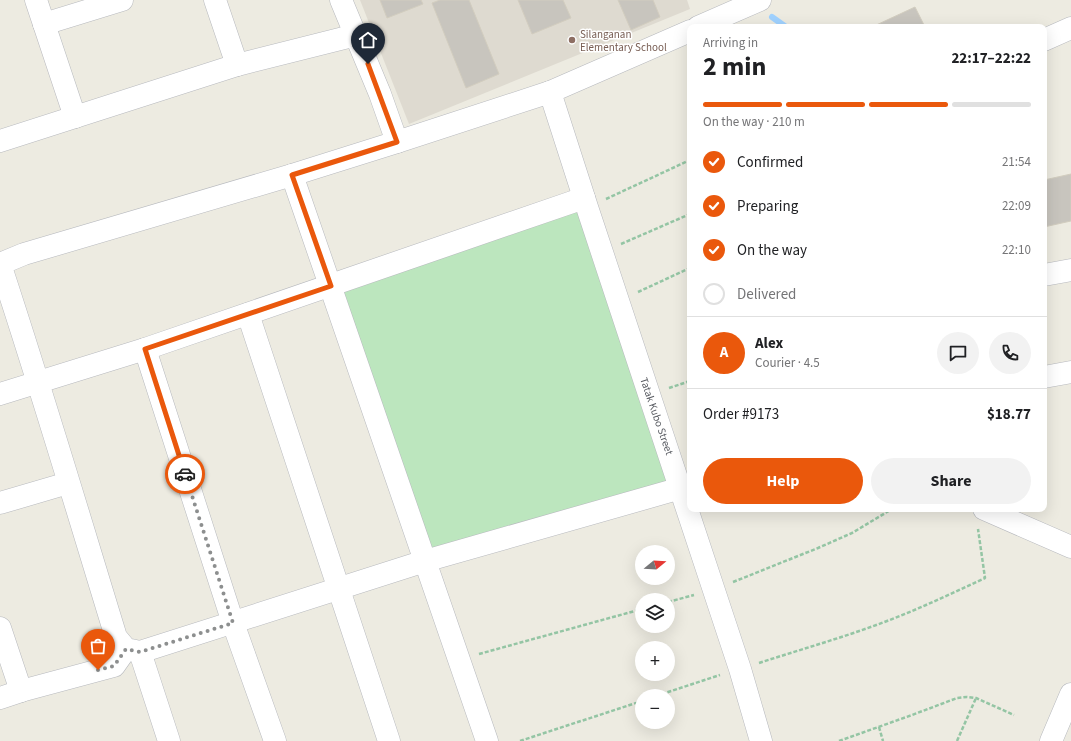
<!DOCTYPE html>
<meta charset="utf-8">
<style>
:root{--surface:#fff;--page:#f2f2f2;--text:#202124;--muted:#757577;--line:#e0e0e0;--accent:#ea580c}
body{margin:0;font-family:"Source Sans 3",sans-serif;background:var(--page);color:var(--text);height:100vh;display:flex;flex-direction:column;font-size:15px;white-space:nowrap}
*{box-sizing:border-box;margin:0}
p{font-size:13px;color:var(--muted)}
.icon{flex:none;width:22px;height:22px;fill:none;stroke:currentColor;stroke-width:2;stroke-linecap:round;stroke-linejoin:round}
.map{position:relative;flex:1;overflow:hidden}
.details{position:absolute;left:687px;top:24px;width:360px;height:488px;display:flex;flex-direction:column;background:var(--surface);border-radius:8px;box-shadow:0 4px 16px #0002}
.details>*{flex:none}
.needle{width:26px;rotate:72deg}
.buttons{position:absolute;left:635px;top:545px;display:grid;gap:8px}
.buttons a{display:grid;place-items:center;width:40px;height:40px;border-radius:50%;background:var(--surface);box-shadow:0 4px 16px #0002;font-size:20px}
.pin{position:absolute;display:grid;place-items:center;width:34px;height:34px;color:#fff;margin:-41px -17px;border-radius:50% 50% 50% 0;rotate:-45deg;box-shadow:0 0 4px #0007}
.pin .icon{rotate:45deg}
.courier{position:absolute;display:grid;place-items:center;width:40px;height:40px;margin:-20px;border:3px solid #ea580c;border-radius:50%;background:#fff;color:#222;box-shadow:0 1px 5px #0007}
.head em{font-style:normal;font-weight:700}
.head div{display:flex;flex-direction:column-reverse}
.head{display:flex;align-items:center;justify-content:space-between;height:68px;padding:0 16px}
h1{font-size:26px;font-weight:700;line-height:30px}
.bar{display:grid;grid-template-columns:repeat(4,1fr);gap:6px 4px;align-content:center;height:48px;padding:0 16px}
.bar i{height:5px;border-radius:3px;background:var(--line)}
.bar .current{background:var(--accent)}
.bar p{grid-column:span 4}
.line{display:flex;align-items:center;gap:10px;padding:0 16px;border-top:1px solid var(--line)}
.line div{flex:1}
.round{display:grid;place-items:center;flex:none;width:42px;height:42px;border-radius:21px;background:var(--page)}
ol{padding:0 16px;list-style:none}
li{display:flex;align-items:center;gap:12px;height:44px}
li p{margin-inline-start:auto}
li .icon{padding:4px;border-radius:50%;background:var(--accent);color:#fff;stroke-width:4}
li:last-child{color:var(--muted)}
li i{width:22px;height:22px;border:2px solid var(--line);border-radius:50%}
.cta{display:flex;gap:8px;margin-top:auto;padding:8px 16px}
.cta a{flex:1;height:46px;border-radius:24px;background:var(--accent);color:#fff;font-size:16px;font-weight:700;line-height:46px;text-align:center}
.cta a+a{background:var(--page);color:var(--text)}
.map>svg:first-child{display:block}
.education{fill:#dedad0}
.green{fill:#bce6be}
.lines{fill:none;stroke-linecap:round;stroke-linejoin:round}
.stream{stroke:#a0d2ff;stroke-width:6}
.building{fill:#c8c5be;stroke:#d2cdbf}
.minor-casing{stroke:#b7b9be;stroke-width:23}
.path{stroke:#94c5a4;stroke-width:2.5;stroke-dasharray:4 2;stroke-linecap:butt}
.minor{stroke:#fff;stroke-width:22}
.done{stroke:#8d8f8f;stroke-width:4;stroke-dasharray:0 7.2}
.route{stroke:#ea580c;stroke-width:5}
.education-dot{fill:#8d6e63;stroke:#fff;stroke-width:1.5}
.labels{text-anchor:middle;stroke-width:3;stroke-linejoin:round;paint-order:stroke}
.education-label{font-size:11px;fill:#785e54;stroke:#fff;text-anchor:start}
.street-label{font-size:11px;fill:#5a5d63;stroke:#fff}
</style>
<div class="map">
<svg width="1071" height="741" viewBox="0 0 1071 741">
<rect width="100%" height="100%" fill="#edebe1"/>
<path class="education" d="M360,0H687L690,9L409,124Z"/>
<path class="green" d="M577,211L668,486L427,554L340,292Z"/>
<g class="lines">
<path class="stream" d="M772,17L786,27"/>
</g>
<g class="building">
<path d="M380,0H421L423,4L387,18Z"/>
<path d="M440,0H469L499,74L466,88L432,3Z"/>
<path d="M518,0H563L571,18L532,34Z"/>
<path d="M618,0H653L660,17L631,30Z"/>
<path d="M915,7L925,27H872Z"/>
<path d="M1071,174V221L1044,227V180Z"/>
</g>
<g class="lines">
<defs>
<g id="minor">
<path d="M36,0L75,117"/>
<path d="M215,0L237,65"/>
<path d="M341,0L380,94L397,142"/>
<path d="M44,24L122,0"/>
<path d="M698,27L760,0"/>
<path d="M1044,40L1071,28"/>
<path d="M550,92L587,207L740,669L761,741"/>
<path d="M0,141L237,65L356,35"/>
<path d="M292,175L487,741"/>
<path d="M0,264C41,388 78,513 116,637L126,649L140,652L425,561L681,488"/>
<path d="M0,264L24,254L292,175L397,142L550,92L690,31"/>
<path d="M1044,275L1071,270"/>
<path d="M248,314L389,741"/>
<path d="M145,349L233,623L275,741"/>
<path d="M1044,377L1071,372"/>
<path d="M0,394L145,349L584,198"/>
<path d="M0,503L68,483"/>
<path d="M984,509L1071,547"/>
<path d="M0,628L21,691"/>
<path d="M140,652L169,741"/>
<path d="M0,698L21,691L114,666L126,649"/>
<path d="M1051,741L1071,694"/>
</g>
</defs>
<use href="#minor" class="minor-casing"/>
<g class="path">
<path d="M606,199L690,160"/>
<path d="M621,244L690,214"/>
<path d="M638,292L690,268"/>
<path d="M669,388L690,381"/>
<path d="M733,582L818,548L852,533L892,509"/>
<path d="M668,602L694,595"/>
<path d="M479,654L642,609"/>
<path d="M759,663C802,649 845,637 887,621C921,608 953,593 985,578L978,529"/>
<path d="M656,696L720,675"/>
<path d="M879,727L883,741"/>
<path d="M520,741L642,701"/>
<path d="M839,741L912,715L957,698L967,697L976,698L1014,715"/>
<path d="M957,741L976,698"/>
</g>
<use href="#minor" class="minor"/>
</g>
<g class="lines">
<path class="done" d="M98,670L114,666L126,649L140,652L233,623L185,474"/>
<path class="route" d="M185,474L145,349L331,286L292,175L397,142L368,64"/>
</g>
<circle class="education-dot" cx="572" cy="40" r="4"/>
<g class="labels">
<g class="education-label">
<text x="580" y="38">Silanganan<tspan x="580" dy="13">Elementary School</tspan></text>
</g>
<g class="street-label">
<text transform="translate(657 416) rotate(71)" y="4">Tatak Kubo Street</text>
</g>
</g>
</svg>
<div class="buttons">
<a><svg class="needle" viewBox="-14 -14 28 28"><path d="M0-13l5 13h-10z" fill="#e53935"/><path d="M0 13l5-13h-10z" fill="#757577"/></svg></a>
<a><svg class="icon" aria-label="layers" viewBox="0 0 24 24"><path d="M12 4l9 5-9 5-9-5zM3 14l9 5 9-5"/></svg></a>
<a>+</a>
<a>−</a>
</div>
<div class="pin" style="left:98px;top:670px;background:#ea580c"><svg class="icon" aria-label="bag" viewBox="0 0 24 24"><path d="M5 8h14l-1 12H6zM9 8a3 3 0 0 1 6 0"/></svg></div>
<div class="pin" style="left:368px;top:64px;background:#1f2937"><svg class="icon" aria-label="home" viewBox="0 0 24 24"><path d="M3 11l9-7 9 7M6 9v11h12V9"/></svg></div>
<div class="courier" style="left:185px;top:474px"><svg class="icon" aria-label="car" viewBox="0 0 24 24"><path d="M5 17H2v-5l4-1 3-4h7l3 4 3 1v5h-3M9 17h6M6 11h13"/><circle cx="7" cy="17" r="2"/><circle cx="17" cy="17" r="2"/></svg></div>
<section class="details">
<div class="head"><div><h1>2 min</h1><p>Arriving in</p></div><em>22:17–22:22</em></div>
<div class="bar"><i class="current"></i><i class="current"></i><i class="current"></i><i></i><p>On the way · 210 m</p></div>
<ol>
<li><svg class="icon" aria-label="check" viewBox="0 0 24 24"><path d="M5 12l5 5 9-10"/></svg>Confirmed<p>21:54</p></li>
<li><svg class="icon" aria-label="check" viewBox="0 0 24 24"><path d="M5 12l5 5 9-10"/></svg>Preparing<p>22:09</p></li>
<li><svg class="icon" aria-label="check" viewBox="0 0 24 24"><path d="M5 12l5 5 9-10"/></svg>On the way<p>22:10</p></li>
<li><i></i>Delivered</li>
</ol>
<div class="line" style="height:72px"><b class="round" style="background:var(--accent);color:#fff">A</b><div><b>Alex</b><p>Courier · 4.5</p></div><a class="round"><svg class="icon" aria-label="chat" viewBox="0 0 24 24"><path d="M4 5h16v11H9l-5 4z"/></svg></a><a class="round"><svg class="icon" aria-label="phone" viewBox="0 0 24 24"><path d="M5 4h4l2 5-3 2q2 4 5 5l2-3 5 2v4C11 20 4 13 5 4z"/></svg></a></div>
<div class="line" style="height:52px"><div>Order #9173</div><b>$18.77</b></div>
<div class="cta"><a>Help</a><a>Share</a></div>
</section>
</div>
